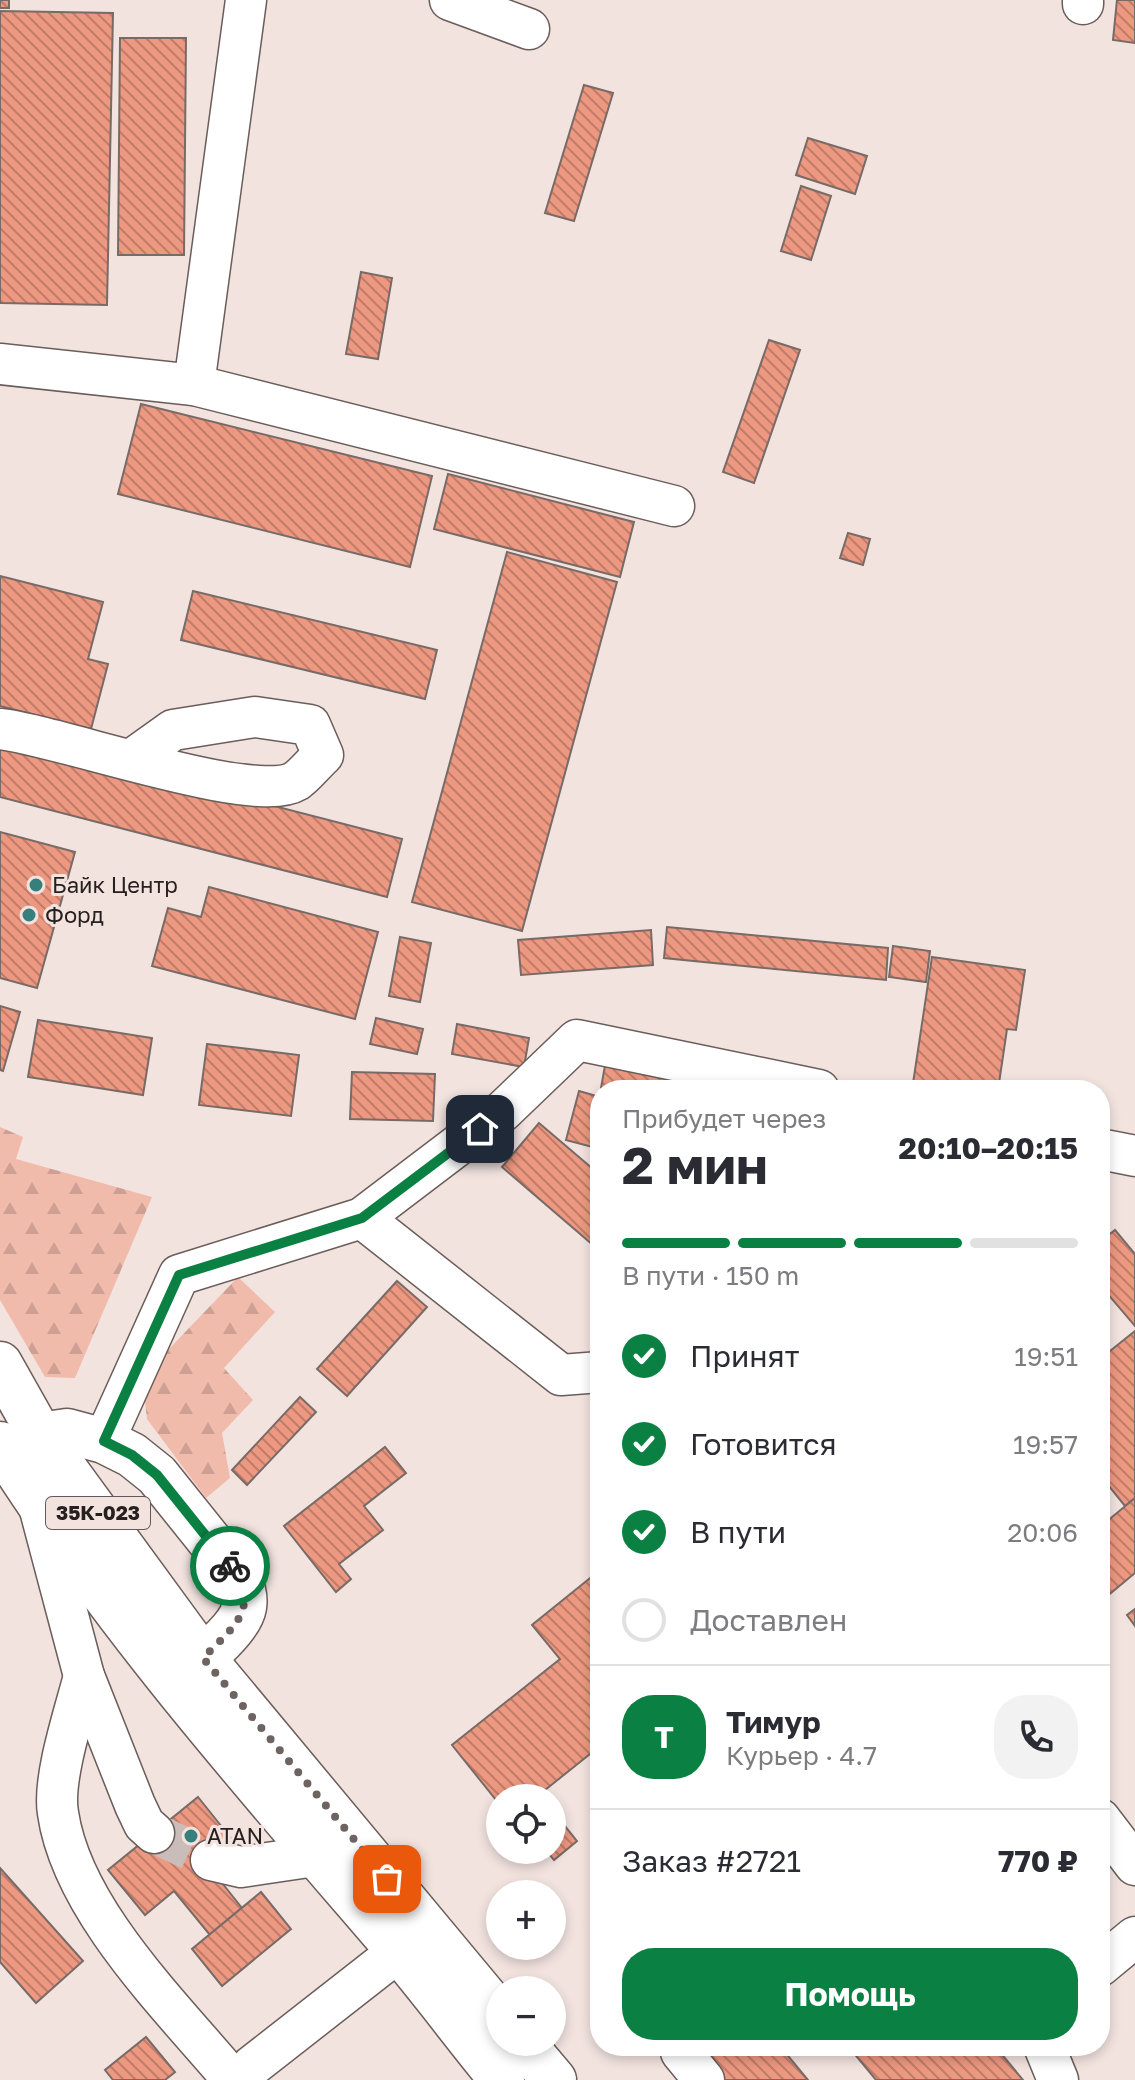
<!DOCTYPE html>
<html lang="ru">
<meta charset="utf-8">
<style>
:root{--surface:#fff;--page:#f2f2f3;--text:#2b2b33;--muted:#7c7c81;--line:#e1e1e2;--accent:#0b8043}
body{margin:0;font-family:"Golos Text",sans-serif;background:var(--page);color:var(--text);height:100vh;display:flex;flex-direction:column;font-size:30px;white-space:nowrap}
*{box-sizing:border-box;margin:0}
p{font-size:26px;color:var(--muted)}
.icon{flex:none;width:44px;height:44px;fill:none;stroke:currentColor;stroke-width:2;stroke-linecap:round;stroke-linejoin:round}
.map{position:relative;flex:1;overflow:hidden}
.side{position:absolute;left:590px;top:1080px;width:520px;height:976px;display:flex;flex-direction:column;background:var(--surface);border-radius:32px;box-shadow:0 4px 12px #0003}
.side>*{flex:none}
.controls{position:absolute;left:486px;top:1784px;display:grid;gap:16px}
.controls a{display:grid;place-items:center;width:80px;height:80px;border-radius:50%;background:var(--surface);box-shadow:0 4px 12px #0003;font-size:40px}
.pin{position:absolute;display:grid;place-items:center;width:68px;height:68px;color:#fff;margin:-34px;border-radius:16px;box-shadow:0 4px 12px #0006}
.courier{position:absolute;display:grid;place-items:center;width:80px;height:80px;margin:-40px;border:6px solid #0b8043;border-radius:50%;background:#fff;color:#222;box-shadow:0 2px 10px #0007}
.summary em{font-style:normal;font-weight:700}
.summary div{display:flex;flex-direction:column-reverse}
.summary{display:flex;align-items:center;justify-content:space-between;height:136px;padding:0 32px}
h1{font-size:52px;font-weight:700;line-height:60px}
.bar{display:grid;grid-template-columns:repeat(4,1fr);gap:12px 8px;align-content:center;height:96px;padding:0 32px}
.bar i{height:10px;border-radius:6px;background:var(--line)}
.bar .active{background:var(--accent)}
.bar p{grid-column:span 4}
.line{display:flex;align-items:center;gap:20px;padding:0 32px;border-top:2px solid var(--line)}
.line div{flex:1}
.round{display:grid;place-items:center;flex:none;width:84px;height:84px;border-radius:32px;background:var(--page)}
ol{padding:0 32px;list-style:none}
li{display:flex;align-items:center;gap:24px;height:88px}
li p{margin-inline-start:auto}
li .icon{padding:8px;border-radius:50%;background:var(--accent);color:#fff;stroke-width:4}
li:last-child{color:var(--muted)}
li i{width:44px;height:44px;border:4px solid var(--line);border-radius:50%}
.action{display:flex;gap:16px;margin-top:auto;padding:16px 32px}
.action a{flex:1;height:92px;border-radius:32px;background:var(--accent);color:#fff;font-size:32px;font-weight:700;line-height:92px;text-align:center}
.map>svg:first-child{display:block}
.forest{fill:url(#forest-firs)}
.building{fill:url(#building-back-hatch);stroke:#786b67;stroke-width:2}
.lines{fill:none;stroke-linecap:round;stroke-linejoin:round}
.minor-tunnel{stroke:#c9bcb9;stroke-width:40;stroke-dasharray:40 20;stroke-linecap:butt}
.minor-casing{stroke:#6a5d5a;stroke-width:43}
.major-casing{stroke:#6a5d5a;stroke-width:47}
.minor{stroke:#fff;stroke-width:40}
.major{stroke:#fff;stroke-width:44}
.done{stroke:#6d6462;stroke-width:8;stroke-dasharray:0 14.4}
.route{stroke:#0b8043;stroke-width:10}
.poi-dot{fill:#377f7c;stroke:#f2e3df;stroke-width:3}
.labels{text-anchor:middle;stroke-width:6;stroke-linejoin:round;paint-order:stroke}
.shield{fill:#f2e3df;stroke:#635a59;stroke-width:2}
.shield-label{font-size:20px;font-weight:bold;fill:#26201f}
.poi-label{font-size:22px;fill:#26201f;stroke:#f2e3df;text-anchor:start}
</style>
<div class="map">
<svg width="1135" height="2080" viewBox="0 0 1135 2080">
<defs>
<pattern id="forest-firs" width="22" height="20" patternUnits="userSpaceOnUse" patternTransform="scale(2)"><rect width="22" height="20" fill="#f1bbac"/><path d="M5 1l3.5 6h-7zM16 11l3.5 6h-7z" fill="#cea094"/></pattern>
<pattern id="building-back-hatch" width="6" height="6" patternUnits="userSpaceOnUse" patternTransform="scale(2)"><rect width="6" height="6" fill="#ed9881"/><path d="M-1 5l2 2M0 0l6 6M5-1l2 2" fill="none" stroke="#c07c69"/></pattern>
</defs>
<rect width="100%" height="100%" fill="#f2e3df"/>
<g class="forest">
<path d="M0,1127L23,1137L16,1159L152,1197L75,1378L45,1377L0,1300Z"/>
<path d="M238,1277L275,1312L224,1368L253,1400L222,1433L230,1478L206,1498L147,1419L142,1377Z"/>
</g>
<g class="building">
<rect x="0" y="0" width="9" height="8"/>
<path d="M1117,0H1135V43L1113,40Z"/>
<path d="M0,11L113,13L107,305L0,303Z"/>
<path d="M120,38H186L184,255H118Z"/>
<path d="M584,85L613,93L574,221L545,213Z"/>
<path d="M808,138L867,156L855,194L796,175Z"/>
<path d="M801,186L831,196L811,260L781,251Z"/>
<path d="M361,272L392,278L378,359L346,354Z"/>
<path d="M769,340L800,350L754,483L723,472Z"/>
<path d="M141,404L432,476L410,567L118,494Z"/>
<path d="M448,474L634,522L620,577L434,529Z"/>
<path d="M848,533L870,539L863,565L840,558Z"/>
<path d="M507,552L617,582L522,931L412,902Z"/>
<path d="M0,576L103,602L88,659L108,664L91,729L0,706Z"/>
<path d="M193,591L437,650L425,699L181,640Z"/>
<path d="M0,735L402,839L387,897L0,797Z"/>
<path d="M0,832L75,852L37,988L0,978Z"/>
<path d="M209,887L378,932L355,1019L152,966L168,908L201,917Z"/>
<path d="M667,927L888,948L886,980L664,958Z"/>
<path d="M651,930L653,965L521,975L518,940Z"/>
<path d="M400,937L431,943L420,1002L389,996Z"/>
<path d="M893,946L930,951L926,982L889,977Z"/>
<path d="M932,957L1025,970L1016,1030L1007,1029L998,1090H912Z"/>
<path d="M0,1006L20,1012L3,1071L0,1070Z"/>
<path d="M376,1018L423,1029L417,1054L370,1044Z"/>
<path d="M38,1020L152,1038L143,1095L28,1077Z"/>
<path d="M457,1024L529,1038L524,1067L452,1054Z"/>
<path d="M207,1044L299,1055L291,1116L199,1105Z"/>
<path d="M606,1060L757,1090H613L601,1088Z"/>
<path d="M352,1072L435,1074L433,1121L350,1119Z"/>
<path d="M579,1091L600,1097V1149L566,1140Z"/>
<path d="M539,1123L600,1175V1251L502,1167Z"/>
<path d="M1115,1230L1135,1254V1326L1100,1285V1242Z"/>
<path d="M397,1281L427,1307L347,1396L317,1369Z"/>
<path d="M1135,1331V1498L1125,1506L1100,1475V1359Z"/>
<path d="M300,1397L316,1412L247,1485L232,1470Z"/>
<path d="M385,1447L406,1473L364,1506L383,1530L339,1564L351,1579L336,1592L284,1526Z"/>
<path d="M1135,1498V1573L1100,1602V1527Z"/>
<path d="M600,1570V1746L535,1798H500V1805L452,1745L560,1659L532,1625Z"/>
<path d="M1135,1609V1626L1127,1615Z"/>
<path d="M198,1797L234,1842L207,1864L242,1908L210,1935L174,1891L145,1915L108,1870Z"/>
<path d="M552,1810L577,1841L554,1860L546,1850H552Z"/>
<path d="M0,1868L83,1961L36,2003L0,1962Z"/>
<path d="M261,1892L291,1929L222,1986L192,1949Z"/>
<path d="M146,2037L175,2072L165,2080H113L105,2070Z"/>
<path d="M716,2046H780L808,2080H722L703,2057Z"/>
<path d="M848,2046H995L1023,2080H876Z"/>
</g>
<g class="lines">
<path class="minor-tunnel" d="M154,1833L211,1860"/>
<defs>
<g id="minor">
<path d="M450,0L529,29"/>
<path d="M1083,4V0"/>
<path d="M0,364L194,385L674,506"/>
<path d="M194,385L246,0"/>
<path d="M0,729C57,735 255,806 296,781C305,775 314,763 323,755L310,725L255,717L173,730L131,760"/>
<path d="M1100,1149L1135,1156"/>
<path d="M362,1218L561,1375L600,1372"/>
<path d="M104,1441L179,1275L362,1218L503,1111L577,1040L819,1090"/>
<path d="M40,1510L84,1676L135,1805L144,1824L154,1833"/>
<path d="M84,1676C75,1711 52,1779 58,1813C72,1910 171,2006 233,2080"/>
<path d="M1100,1819L1135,1865"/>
<path d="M211,1860L241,1867L315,1856"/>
<path d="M1100,1966L1135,1937"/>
<path d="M1044,2046L1058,2080"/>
<path d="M681,2052L704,2080"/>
<path d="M239,2080L252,2066L399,1951"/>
</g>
<g id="major">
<path d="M0,1364L40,1435L203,1658L500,2015"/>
<path d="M40,1435L67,1431L104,1441L132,1455L157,1475L238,1576C242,1586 246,1596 244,1607C240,1630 199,1661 181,1676"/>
<path d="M0,1444C114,1625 257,1786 396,1948C433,1991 466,2037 502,2080"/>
<path d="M522,2042L554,2080"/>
</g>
</defs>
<use href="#minor" class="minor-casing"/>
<use href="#major" class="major-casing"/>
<use href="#minor" class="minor"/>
<use href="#major" class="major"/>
</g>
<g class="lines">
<path class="done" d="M230,1566C263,1608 232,1628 203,1658L387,1879"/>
<path class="route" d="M230,1566L157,1475L132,1455L104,1441L179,1275L362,1218L480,1129"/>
</g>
<g class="poi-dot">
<circle cx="36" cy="885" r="8"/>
<circle cx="29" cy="915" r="8"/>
<circle cx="191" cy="1836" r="8"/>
</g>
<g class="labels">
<rect class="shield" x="46" y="1497" width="104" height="32" rx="6"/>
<g class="shield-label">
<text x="98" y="1520">35К-023</text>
</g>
<g class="poi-label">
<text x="52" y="893">Байк Центр</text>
<text x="45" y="923">Форд</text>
<text x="207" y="1844">ATAN</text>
</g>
</g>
</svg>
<div class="controls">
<a><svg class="icon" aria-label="locate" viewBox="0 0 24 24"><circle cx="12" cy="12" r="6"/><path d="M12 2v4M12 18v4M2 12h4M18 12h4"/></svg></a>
<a>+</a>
<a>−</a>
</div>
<div class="pin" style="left:387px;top:1879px;background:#ea580c"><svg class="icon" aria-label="bag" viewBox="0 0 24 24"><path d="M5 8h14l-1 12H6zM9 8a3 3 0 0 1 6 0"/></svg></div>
<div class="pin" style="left:480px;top:1129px;background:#1f2937"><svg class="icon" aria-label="home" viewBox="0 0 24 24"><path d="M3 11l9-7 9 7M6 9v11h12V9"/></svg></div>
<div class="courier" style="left:230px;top:1566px"><svg class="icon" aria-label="bike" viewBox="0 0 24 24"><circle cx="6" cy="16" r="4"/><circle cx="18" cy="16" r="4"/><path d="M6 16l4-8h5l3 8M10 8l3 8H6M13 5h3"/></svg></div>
<section class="side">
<div class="summary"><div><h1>2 мин</h1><p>Прибудет через</p></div><em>20:10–20:15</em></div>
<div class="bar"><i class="active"></i><i class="active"></i><i class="active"></i><i></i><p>В пути · 150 m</p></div>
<ol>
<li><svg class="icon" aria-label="check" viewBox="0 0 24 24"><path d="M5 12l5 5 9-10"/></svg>Принят<p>19:51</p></li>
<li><svg class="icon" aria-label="check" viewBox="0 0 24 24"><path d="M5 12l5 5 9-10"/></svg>Готовится<p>19:57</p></li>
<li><svg class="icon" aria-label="check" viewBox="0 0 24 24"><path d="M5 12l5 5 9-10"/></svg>В пути<p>20:06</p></li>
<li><i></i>Доставлен</li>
</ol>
<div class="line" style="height:144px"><b class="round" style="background:var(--accent);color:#fff">Т</b><div><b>Тимур</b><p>Курьер · 4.7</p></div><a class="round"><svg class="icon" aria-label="phone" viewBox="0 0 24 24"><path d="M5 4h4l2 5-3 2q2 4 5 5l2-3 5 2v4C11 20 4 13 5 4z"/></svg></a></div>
<div class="line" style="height:104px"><div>Заказ #2721</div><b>770 ₽</b></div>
<div class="action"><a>Помощь</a></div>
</section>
</div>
